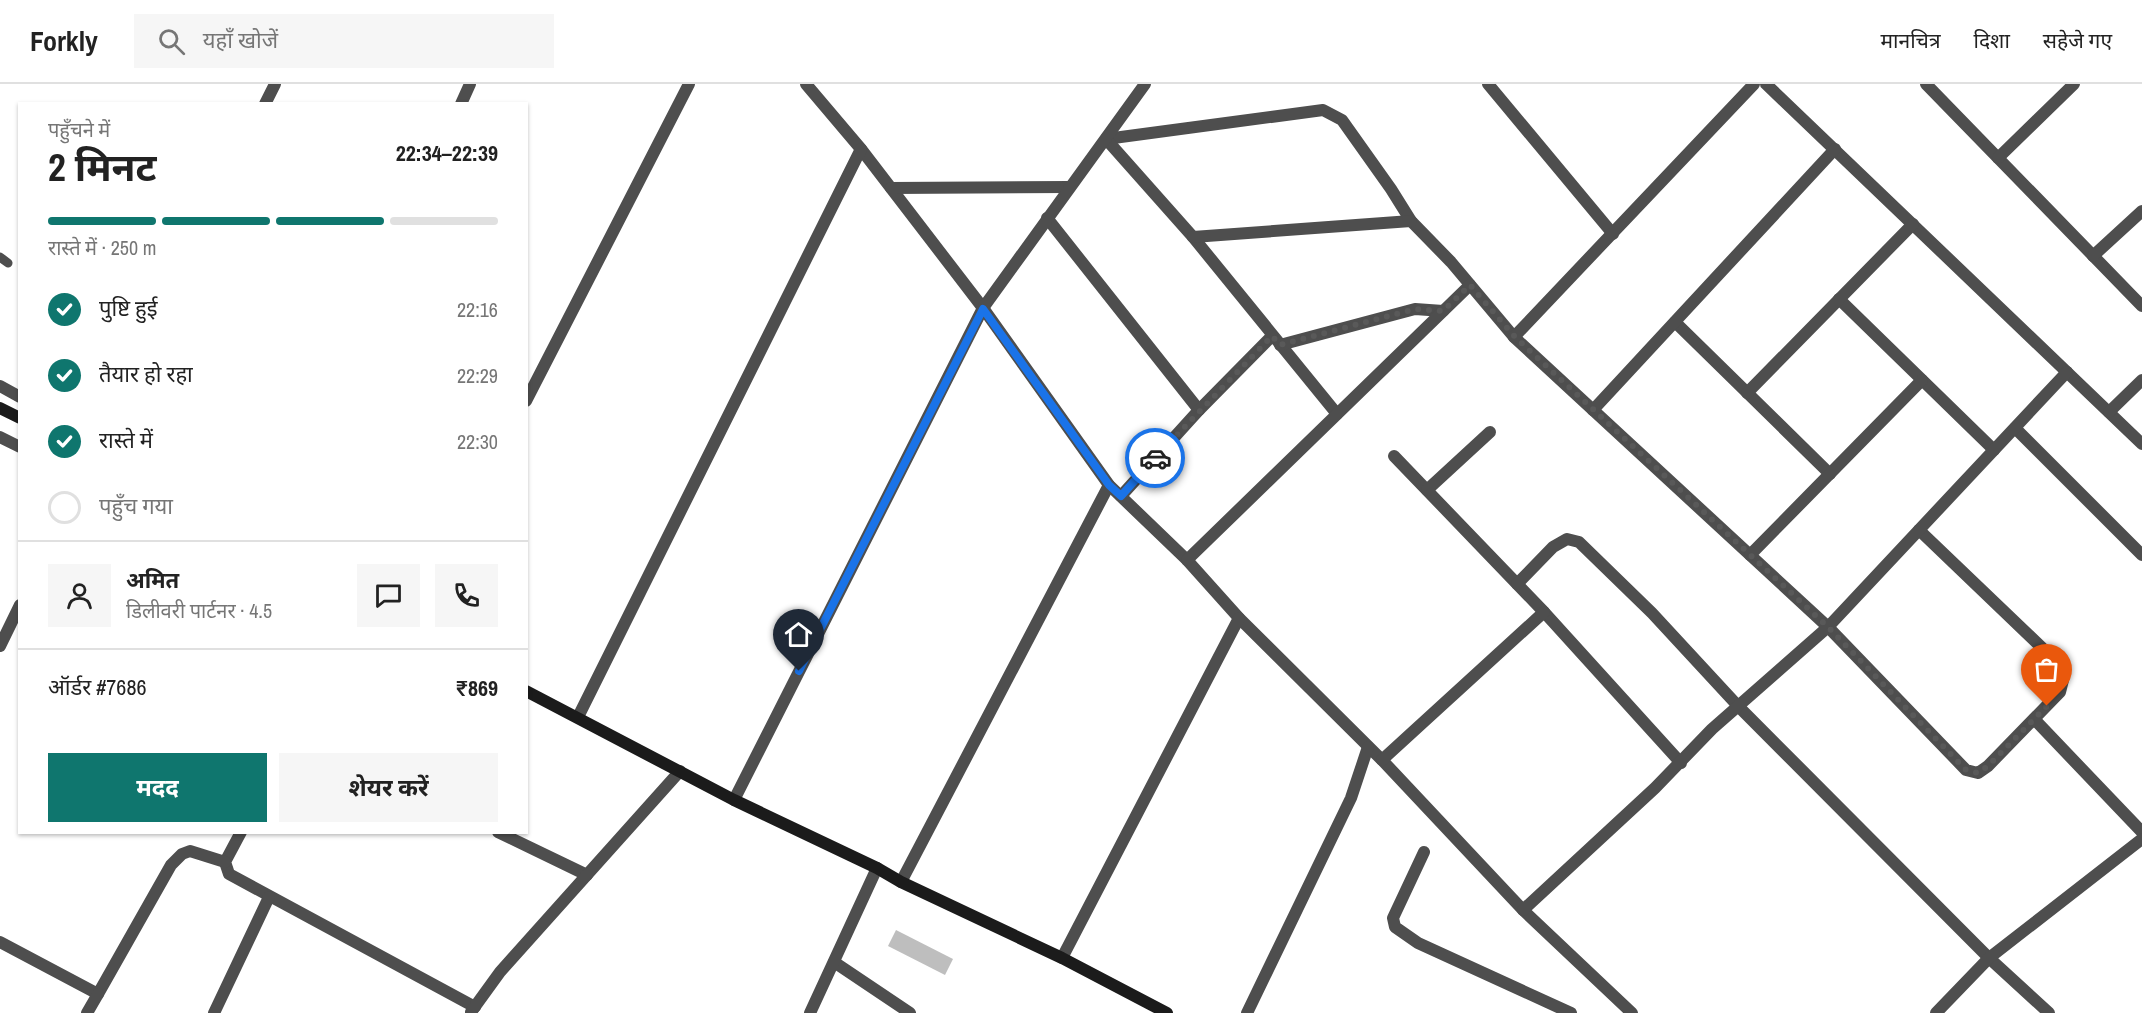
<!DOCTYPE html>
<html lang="hi">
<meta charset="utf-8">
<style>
:root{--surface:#fff;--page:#f6f6f6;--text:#222;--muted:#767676;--line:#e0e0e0;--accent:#0f766e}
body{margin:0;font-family:"Archivo Narrow","Noto Sans Devanagari",sans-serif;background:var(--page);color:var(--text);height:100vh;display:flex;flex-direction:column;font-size:22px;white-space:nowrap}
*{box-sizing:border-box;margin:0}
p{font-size:20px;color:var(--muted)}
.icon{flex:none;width:33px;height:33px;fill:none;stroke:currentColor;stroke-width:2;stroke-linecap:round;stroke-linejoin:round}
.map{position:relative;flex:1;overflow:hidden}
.sheet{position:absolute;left:18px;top:18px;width:510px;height:732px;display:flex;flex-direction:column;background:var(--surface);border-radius:0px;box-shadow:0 2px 4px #0004}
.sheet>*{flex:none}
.pin{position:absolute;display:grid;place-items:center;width:51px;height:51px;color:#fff;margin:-62px -26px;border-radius:50% 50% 50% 0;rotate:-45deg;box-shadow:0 0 6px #0007}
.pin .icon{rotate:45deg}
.courier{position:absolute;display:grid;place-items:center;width:60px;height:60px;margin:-30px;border:4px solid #1a73e8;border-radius:50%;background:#fff;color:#222;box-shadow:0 2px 8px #0007}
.summary em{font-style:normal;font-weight:700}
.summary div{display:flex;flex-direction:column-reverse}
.summary{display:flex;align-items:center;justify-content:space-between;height:102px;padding:0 30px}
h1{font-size:39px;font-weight:700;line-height:45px}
.bar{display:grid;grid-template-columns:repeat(4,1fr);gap:9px 6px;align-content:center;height:72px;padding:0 30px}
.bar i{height:8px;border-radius:4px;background:var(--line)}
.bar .selected{background:var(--accent)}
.bar p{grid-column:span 4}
.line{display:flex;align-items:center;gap:15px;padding:0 30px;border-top:2px solid var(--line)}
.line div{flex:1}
.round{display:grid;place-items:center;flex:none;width:63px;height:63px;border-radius:0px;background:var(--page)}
ol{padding:0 30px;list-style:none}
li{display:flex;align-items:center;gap:18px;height:66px}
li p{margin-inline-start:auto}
li .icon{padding:6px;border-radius:50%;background:var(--accent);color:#fff;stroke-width:4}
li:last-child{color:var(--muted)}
li i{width:33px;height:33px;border:3px solid var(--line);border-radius:50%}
.cta{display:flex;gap:12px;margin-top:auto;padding:12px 30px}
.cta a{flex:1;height:69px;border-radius:0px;background:var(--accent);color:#fff;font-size:24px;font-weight:700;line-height:69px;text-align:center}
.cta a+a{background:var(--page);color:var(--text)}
header{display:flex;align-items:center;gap:36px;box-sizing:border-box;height:84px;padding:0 30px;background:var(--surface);border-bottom:2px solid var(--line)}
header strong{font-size:28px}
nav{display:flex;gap:33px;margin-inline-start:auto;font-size:21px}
.search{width:420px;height:54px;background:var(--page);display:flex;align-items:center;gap:15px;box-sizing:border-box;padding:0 21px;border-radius:0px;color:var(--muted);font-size:22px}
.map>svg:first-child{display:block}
.building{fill:#bebebe}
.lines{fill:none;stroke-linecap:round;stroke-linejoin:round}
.lane{stroke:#4e4e4e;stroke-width:9}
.street{stroke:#4e4e4e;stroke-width:12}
.secondary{stroke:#1b1b1b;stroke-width:12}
.done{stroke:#595959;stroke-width:6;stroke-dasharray:0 10.8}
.route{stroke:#1a73e8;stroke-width:8}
</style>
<header>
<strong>Forkly</strong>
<div class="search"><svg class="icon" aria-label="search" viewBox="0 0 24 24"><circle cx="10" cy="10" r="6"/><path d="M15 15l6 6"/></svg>यहाँ खोजें</div>
<nav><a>मानचित्र</a><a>दिशा</a><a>सहेजे गए</a></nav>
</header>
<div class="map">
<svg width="2142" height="929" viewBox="0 0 2142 929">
<rect width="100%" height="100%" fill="#fff"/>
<path class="building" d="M896,846L953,875L945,891L888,862Z"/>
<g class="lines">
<path class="lane" d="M0,173L8,179"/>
<g class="street">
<path d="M806,0L861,65L983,224L1109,401L1187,476L1239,534L1382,676L1523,826L1632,929"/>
<path d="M1488,0L1613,150"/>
<path d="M1766,0L2142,360"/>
<path d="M1926,0L2142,222"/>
<path d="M265,20L275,0"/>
<path d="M461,20L470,0"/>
<path d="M1106,55L1323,26L1342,36L1391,105L1411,137L1451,178L1514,253L1828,543L1966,686L1978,689L1988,682L2060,608L2064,592L2059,580L1919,446"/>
<path d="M1106,55L1193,153L1337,330"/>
<path d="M1998,74L2074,0"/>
<path d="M891,104L1069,103"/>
<path d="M1047,134L1199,326"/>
<path d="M1193,153L1411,137"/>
<path d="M2093,172L2142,127"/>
<path d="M1839,215L1994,366"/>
<path d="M1675,238L1830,390"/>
<path d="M1514,253L1754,0"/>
<path d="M1280,261L1415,225L1443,227"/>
<path d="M0,302L20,313"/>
<path d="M1747,309L1913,140"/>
<path d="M526,317L689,0"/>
<path d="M1593,326L1835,65"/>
<path d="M2109,328L2142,296"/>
<path d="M2015,344L2142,471"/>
<path d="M0,353L20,363"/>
<path d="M1394,372L1544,528L1681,679"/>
<path d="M1427,406L1490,348"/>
<path d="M1121,412L1199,326L1272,252"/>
<path d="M1750,471L1922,296"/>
<path d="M1187,476L1470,201"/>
<path d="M1517,500L1553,463L1567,455L1579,458L1652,529L1738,622L1989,874L2049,929"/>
<path d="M0,562L20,521"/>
<path d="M578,633L861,65"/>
<path d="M2034,635L2142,748"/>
<path d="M1382,676L1544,528"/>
<path d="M734,716L983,224L1145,0"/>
<path d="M241,748L225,778L229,790L475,923"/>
<path d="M498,748L587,791"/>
<path d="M1424,768L1393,834L1395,843L1418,859L1571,929"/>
<path d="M901,798L1109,401"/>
<path d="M1523,826L1655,704L1712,645L1828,543L2067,288"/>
<path d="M0,858L98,910L171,781L182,770L190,767L225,778"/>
<path d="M1062,874L1239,534"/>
<path d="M834,878L910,929"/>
<path d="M471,928L500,888L680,687"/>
<path d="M87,929L98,910"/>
<path d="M214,929L269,813"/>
<path d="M810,929L877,784"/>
<path d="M1247,929L1351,714L1368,663"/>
<path d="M1936,929L1989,874L2142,755"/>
</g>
<g class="secondary">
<path d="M0,324L20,334"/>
<path d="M526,607L734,716L877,784L901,798L1062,874L1167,929"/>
</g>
</g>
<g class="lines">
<path class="done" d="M1155,374L1272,252L1280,261L1415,225L1443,227L1470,201L1515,253L1828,543L1966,686L1978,689L1988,682L2047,622"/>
<path class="route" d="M799,587L983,225L1109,401L1121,412L1155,374"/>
</g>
</svg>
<div class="pin" style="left:2047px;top:622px;background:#ea580c"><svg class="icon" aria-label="bag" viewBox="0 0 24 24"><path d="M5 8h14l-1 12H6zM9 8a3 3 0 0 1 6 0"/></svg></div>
<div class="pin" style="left:799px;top:587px;background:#1f2937"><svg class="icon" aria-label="home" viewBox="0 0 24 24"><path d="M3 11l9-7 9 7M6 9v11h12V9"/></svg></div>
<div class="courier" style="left:1155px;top:374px"><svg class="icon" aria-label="car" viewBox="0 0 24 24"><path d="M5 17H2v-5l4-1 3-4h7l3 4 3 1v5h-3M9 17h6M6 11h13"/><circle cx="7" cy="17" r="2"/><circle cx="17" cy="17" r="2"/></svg></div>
<section class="sheet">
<div class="summary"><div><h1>2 मिनट</h1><p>पहुँचने में</p></div><em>22:34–22:39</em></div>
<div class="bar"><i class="selected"></i><i class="selected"></i><i class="selected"></i><i></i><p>रास्ते में · 250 m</p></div>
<ol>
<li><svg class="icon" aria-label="check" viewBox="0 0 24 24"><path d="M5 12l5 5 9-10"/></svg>पुष्टि हुई<p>22:16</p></li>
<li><svg class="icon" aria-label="check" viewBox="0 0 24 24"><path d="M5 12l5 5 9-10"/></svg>तैयार हो रहा<p>22:29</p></li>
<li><svg class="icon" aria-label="check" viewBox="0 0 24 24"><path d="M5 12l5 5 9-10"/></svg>रास्ते में<p>22:30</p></li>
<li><i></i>पहुँच गया</li>
</ol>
<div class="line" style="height:108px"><a class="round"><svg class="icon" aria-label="person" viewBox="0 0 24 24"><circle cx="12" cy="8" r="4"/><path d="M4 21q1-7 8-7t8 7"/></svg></a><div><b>अमित</b><p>डिलीवरी पार्टनर · 4.5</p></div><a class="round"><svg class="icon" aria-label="chat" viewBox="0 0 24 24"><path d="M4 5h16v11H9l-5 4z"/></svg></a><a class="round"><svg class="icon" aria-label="phone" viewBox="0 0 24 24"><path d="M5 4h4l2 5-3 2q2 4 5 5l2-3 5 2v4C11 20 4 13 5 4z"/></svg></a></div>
<div class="line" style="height:78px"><div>ऑर्डर #7686</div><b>₹869</b></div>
<div class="cta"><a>मदद</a><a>शेयर करें</a></div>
</section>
</div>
